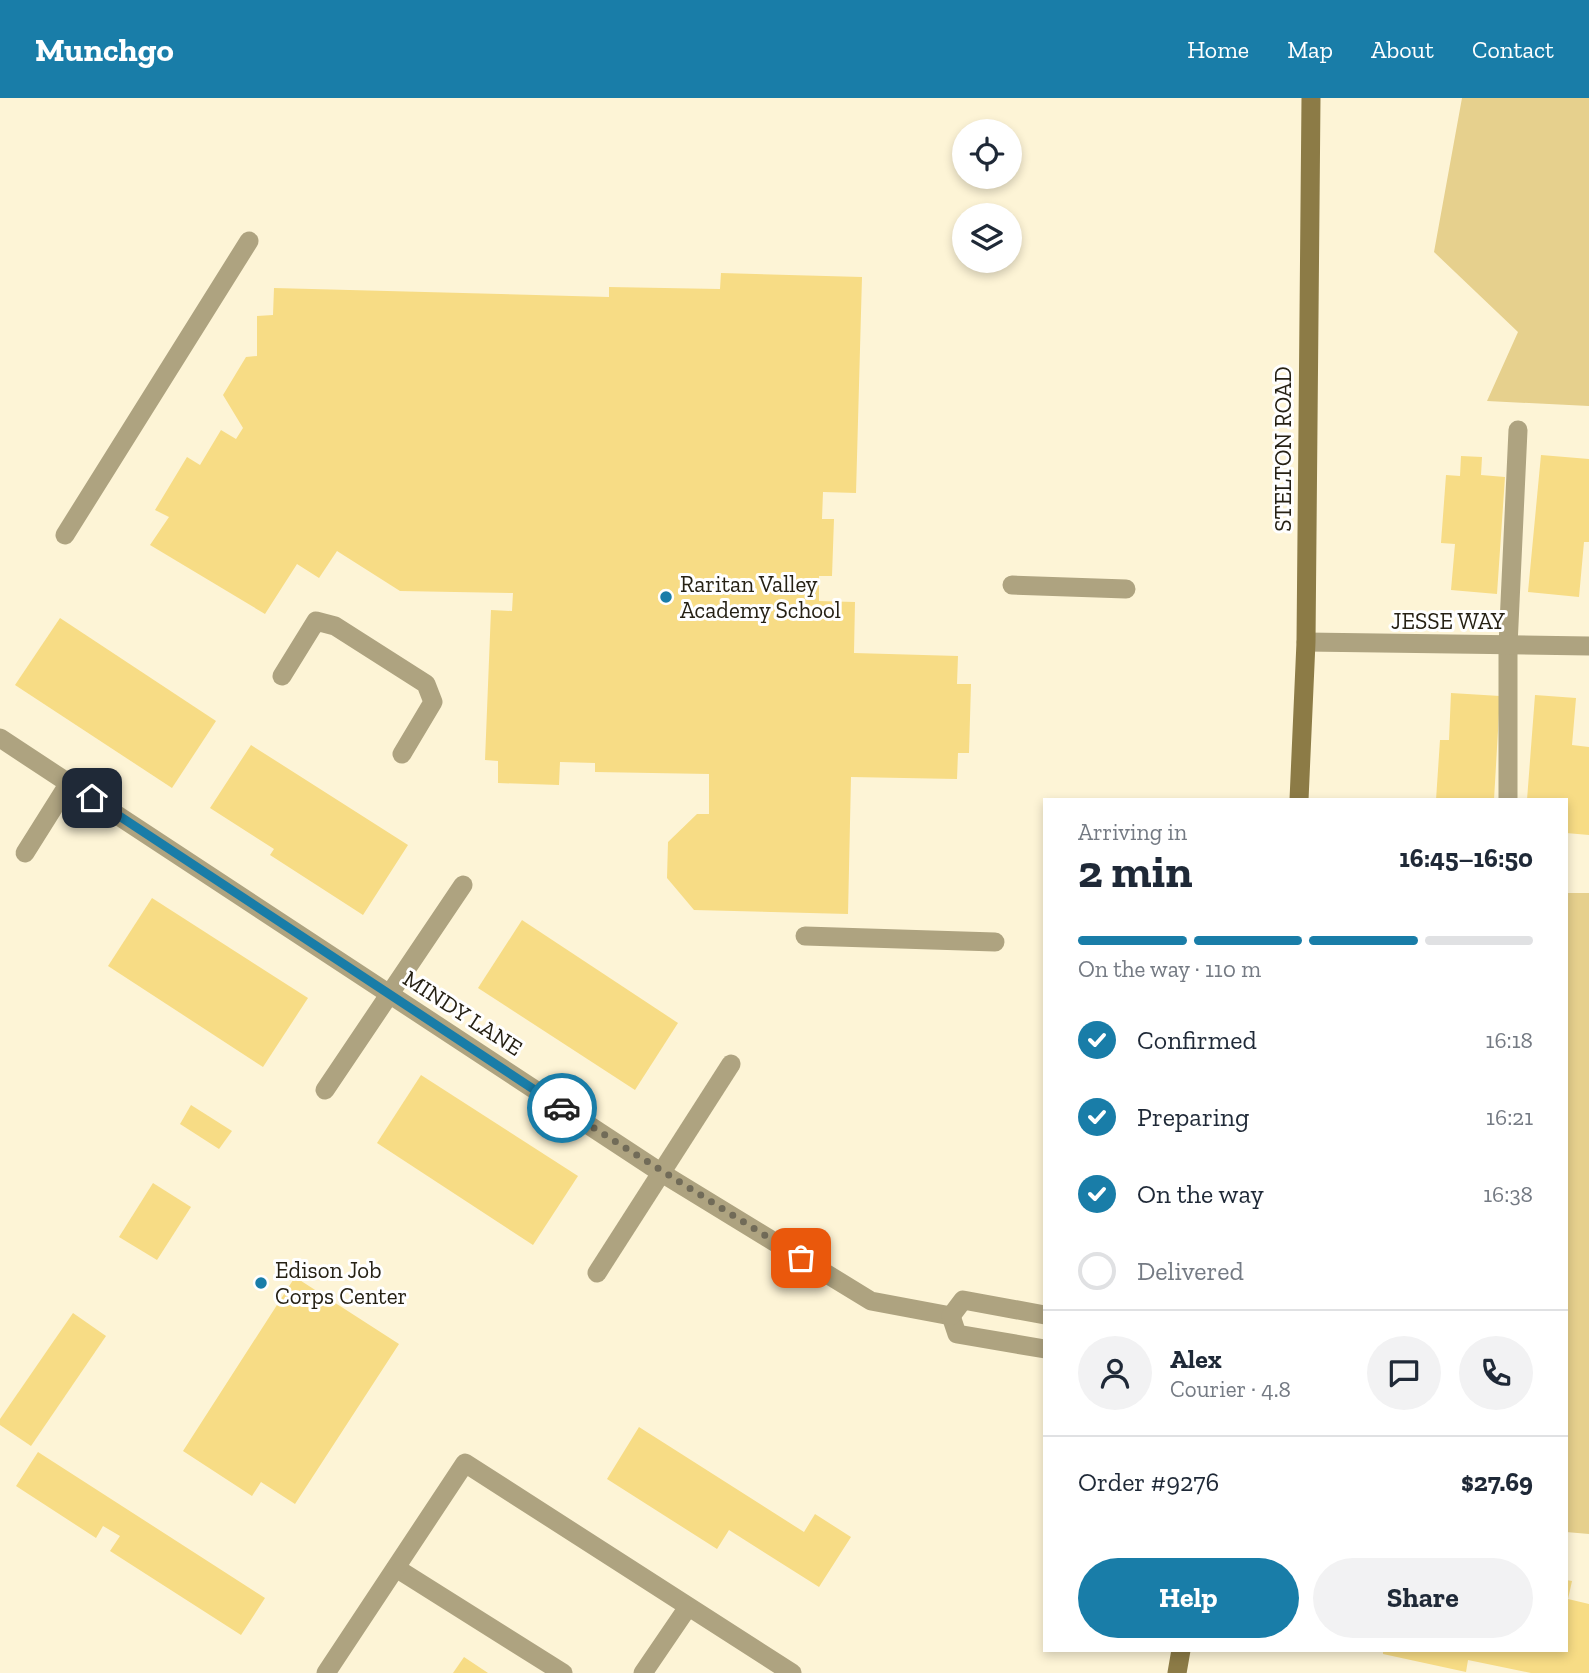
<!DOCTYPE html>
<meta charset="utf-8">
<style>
:root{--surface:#fff;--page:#f2f2f3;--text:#1f2937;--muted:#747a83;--line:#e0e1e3;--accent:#197da8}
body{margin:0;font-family:"Zilla Slab",serif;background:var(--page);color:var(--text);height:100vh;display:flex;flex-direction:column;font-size:26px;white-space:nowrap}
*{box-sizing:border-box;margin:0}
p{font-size:23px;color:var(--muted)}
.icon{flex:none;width:38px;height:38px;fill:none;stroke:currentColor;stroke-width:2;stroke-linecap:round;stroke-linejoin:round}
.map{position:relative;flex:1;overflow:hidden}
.sheet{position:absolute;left:1043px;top:700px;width:525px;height:854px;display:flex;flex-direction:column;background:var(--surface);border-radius:0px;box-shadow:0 4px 10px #0003}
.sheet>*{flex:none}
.buttons{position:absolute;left:952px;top:21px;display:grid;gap:14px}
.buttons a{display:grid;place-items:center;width:70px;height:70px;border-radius:50%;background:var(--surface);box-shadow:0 4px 10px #0003;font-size:35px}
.pin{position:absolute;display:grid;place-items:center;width:60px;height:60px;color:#fff;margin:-30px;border-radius:14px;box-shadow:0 4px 10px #0006}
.courier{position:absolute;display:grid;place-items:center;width:70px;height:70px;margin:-35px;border:5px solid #197da8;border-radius:50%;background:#fff;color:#222;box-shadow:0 2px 9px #0007}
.overview em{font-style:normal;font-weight:800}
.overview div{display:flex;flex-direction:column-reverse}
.overview{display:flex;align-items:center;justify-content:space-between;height:119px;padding:0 35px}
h1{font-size:46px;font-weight:800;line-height:52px}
.bar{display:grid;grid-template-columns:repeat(4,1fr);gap:10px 7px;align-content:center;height:84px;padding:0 35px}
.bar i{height:9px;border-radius:5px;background:var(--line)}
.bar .on{background:var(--accent)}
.bar p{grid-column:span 4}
.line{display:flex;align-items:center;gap:18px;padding:0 35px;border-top:2px solid var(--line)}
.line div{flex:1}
.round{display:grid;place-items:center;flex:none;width:74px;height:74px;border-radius:37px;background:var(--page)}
ol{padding:0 35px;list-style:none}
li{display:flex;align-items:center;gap:21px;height:77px}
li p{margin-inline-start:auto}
li .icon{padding:7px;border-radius:50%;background:var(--accent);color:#fff;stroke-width:4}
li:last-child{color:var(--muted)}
li i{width:38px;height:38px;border:4px solid var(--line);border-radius:50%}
.button{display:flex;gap:14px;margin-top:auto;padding:14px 35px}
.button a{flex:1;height:80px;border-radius:42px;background:var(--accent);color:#fff;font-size:28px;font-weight:800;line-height:80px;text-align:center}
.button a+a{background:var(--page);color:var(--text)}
header{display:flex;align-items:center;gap:42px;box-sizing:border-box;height:98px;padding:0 35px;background:var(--accent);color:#fff}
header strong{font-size:33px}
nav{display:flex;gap:38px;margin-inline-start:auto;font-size:24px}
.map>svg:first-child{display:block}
.green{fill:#e6d08d}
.building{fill:#f7dc85}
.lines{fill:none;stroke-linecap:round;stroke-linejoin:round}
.service{stroke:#aea380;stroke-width:19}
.minor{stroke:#aea380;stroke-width:19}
.secondary{stroke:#8c7b46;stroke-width:19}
.done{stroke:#716b58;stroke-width:7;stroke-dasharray:0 12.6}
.route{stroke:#197da8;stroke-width:9}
.poi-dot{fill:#197da8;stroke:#fff;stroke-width:2.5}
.labels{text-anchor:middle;stroke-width:6;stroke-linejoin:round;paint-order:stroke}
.street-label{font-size:23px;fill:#262114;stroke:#fff}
.poi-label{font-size:23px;fill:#262114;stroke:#fff;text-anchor:start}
</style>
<header>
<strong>Munchgo</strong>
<nav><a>Home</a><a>Map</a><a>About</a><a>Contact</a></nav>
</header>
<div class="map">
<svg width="1589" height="1575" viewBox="0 0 1589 1575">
<rect width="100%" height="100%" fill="#fdf4d6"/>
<g class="green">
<path d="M1462,0H1589V308L1487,303L1518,234L1434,154Z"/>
<path d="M1566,795H1589V1436L1566,1434Z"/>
</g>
<g class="building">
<path d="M721,175L862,179L856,395L823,394L822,421H834L832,478H819V503L855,504L854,555L958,558L957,586H971L969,655H958L957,681L851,679L848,816L694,812L667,780L668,744L697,716H709V676L595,674V665L560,664L559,687L498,685V663L485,662L491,512L512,513L513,495L400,493L337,453L319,480L297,466L265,516L150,447L169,419L155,412L187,359L200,367L221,332L236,341L243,330L223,297L246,259L257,258V218L273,217L274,190L609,199V189L720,191Z"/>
<path d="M1541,357L1589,361V444H1584L1579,499L1528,494Z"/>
<path d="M1461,358L1482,359L1481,377L1505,379L1497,496L1451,492L1455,446L1441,445L1446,377L1460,378Z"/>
<path d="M60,520L216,623L172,690L15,587Z"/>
<path d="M1451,595L1500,598L1494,702H1436L1440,642H1449Z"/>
<path d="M1535,597L1576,600L1572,647L1589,649V737L1566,735V702H1527Z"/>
<path d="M251,647L408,747L363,817L270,757L274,751L210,710Z"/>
<path d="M152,800L308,900L263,969L108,868Z"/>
<path d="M522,822L678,925L635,992L478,890Z"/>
<path d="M421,977L578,1078L533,1147L377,1045Z"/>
<path d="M191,1007L232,1033L219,1051L180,1026Z"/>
<path d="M153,1085L191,1109L157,1162L119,1139Z"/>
<path d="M295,1179L399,1246L295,1406L261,1384L252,1398L183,1353Z"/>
<path d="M73,1215L106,1238L31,1348L0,1327V1321Z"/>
<path d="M639,1329L804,1434L815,1416L851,1439L819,1489L729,1432L717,1451L607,1381Z"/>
<path d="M38,1354L265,1500L241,1537L110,1453L120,1438L103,1428L96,1440L16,1388Z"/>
<path d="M1566,1482L1572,1483L1568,1501L1589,1506V1575H1531L1468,1562L1466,1574L1383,1556V1552H1566Z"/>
<path d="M464,1559L488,1575H453Z"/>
</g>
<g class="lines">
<g class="service">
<path d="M65,437L249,143"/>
<path d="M1012,487L1126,491"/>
<path d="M282,578L316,523L335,528L426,586L433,604L402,656"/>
<path d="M1508,702V548L1518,332"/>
<path d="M805,838L995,844"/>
<path d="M396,1470L563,1575"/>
<path d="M326,1575L465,1365L792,1575"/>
<path d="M643,1575L688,1509"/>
</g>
<g class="minor">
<path d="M1306,544L1589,548"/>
<path d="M0,640L660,1074L871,1203L951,1218"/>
<path d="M25,755L69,685"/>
<path d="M325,992L463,787"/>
<path d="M597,1175L731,966"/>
<path d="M951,1218L957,1236L1045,1251"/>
<path d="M951,1218L963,1202L1045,1217"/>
</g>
<g class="secondary">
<path d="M1299,702L1306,544L1311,0"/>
<path d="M1177,1575L1181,1552"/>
</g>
</g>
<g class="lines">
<path class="done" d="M562,1010L801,1160"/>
<path class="route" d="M92,700L562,1010"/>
</g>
<g class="poi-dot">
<circle cx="666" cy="499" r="7"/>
<circle cx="261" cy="1185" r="7"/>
</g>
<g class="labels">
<g class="street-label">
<text transform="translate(1283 351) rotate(-90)" y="8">STELTON ROAD</text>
<text x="1448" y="531">JESSE WAY</text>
<text transform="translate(463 915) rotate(33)" y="8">MINDY LANE</text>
</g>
<g class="poi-label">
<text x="680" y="494">Raritan Valley<tspan x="680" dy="26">Academy School</tspan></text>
<text x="275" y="1180">Edison Job<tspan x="275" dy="26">Corps Center</tspan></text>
</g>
</g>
</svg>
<div class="buttons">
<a><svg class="icon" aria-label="locate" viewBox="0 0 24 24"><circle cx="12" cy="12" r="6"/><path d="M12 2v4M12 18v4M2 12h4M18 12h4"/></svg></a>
<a><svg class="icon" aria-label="layers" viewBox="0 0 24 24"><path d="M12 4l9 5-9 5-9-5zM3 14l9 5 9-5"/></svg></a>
</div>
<div class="pin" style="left:801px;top:1160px;background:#ea580c"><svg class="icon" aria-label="bag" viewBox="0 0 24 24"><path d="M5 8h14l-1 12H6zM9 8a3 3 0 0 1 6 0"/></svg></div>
<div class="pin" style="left:92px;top:700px;background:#1f2937"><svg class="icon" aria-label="home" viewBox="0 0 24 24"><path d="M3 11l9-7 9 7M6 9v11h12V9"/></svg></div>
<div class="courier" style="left:562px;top:1010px"><svg class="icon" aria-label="car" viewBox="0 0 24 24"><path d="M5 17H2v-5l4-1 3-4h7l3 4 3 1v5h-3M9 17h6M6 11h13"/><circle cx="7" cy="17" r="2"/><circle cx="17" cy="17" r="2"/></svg></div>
<section class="sheet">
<div class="overview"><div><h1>2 min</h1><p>Arriving in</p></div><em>16:45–16:50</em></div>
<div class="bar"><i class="on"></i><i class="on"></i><i class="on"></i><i></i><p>On the way · 110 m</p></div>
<ol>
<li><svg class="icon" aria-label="check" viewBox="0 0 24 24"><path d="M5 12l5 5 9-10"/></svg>Confirmed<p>16:18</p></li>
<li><svg class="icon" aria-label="check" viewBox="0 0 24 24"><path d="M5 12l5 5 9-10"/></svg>Preparing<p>16:21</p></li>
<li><svg class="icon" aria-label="check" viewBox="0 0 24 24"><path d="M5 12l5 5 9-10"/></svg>On the way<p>16:38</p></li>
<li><i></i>Delivered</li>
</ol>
<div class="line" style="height:126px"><a class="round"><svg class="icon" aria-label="person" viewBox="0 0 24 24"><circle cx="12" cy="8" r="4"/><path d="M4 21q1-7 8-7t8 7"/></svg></a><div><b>Alex</b><p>Courier · 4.8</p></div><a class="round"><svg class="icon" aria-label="chat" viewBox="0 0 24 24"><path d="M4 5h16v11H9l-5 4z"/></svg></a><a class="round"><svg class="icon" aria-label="phone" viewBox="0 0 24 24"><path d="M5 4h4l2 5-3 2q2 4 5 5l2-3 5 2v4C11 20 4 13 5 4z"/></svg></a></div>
<div class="line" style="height:91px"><div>Order #9276</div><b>$27.69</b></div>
<div class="button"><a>Help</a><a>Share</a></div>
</section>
</div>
